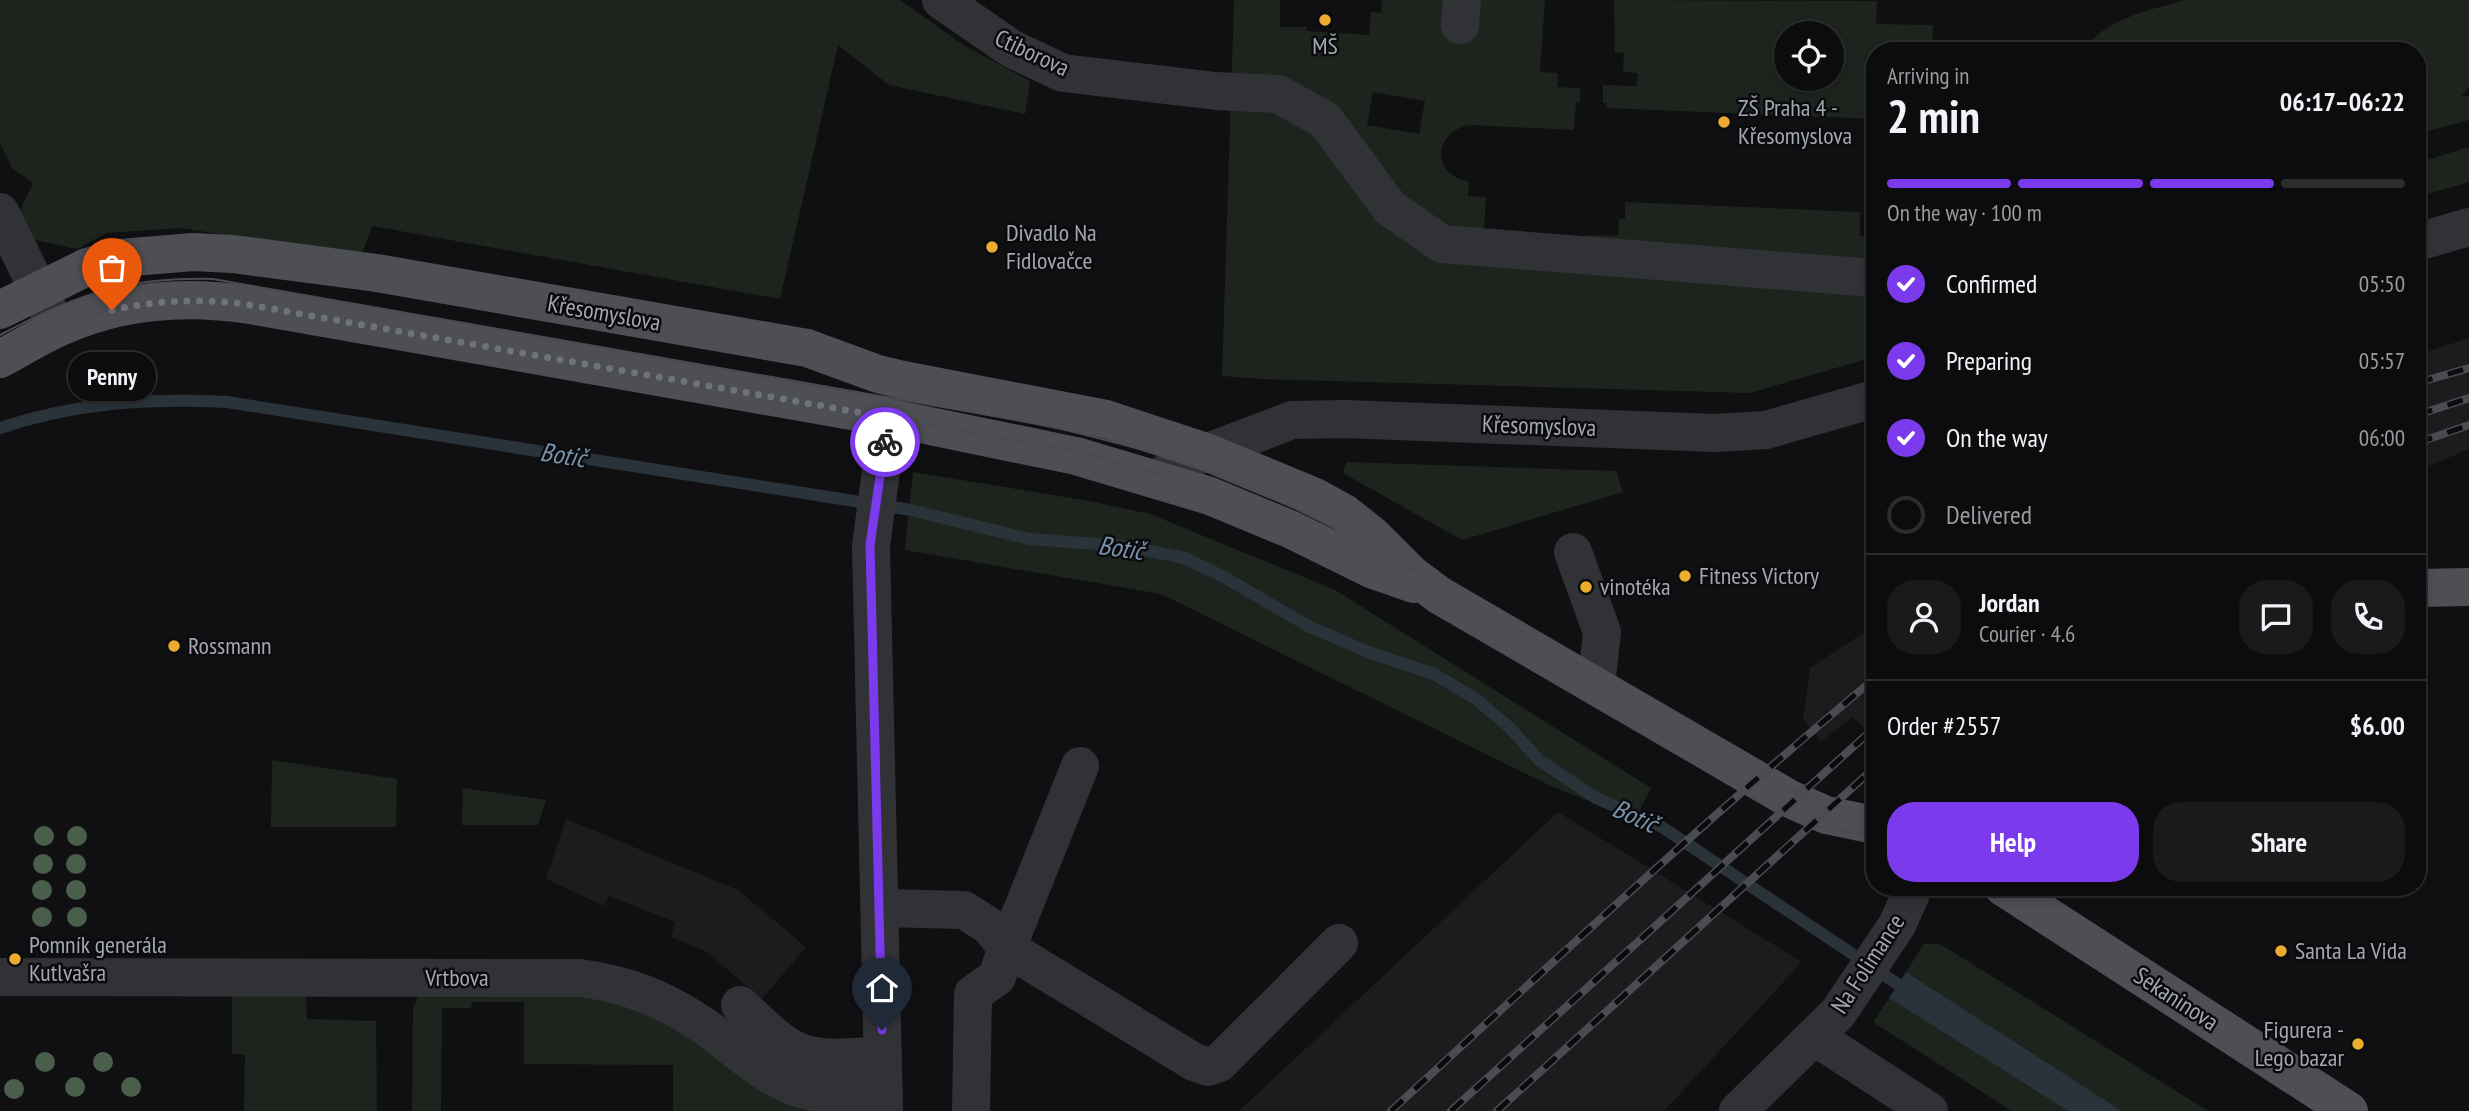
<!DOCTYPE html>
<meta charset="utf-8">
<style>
:root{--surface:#0c0c0e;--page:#1a1a1c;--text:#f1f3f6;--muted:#9a9b9e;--line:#2c2c2e;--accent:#7c3aed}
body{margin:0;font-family:"PT Sans Narrow",sans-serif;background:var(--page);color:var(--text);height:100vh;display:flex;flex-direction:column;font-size:26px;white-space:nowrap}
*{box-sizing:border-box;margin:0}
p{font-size:23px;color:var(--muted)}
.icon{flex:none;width:38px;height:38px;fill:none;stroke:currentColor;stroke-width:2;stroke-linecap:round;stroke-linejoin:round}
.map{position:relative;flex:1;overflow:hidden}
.details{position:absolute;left:1866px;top:42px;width:560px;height:854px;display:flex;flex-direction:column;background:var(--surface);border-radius:28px;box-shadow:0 4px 10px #0003,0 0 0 2px var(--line)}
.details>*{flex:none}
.controls{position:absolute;left:1774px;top:21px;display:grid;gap:14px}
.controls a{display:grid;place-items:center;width:70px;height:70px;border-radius:50%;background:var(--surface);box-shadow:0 4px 10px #0003,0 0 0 2px var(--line);font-size:35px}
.pin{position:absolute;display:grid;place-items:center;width:60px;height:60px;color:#fff;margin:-72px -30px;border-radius:50% 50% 50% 0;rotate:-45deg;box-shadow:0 0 7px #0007}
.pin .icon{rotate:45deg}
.courier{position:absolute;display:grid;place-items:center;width:70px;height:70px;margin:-35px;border:5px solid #7c3aed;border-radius:50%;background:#fff;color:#222;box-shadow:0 2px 9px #0007}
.bubble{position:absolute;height:49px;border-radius:24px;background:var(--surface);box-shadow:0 4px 10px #0003,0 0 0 2px var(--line);font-size:23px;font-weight:800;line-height:49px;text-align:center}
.headline em{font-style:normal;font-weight:800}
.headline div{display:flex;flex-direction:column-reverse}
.headline{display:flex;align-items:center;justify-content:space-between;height:119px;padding:0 21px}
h1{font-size:46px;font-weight:800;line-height:52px}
.bar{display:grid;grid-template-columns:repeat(4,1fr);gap:10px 7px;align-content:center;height:84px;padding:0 21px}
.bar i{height:9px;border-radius:5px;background:var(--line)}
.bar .active{background:var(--accent)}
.bar p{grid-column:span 4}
.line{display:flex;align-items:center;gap:18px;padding:0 21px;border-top:2px solid var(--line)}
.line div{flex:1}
.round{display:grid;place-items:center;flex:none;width:74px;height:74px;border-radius:28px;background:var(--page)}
ol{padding:0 21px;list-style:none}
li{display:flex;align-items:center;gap:21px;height:77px}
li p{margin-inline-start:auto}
li .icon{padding:7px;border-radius:50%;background:var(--accent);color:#fff;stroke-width:4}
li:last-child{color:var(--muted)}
li i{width:38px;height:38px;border:4px solid var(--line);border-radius:50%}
.action{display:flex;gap:14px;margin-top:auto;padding:14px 21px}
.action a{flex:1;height:80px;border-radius:28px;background:var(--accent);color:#fff;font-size:28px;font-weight:800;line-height:80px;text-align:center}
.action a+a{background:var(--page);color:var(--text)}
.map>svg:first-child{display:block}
.built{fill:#1c1c1f}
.green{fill:#1d241e;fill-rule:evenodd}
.water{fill:#2a333a}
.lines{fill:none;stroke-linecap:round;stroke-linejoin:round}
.stream{stroke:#2a333a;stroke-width:12}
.minor{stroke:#313236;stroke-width:38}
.major{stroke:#4d4f55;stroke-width:38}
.tram{stroke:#4a4c51;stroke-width:2}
.rail-casing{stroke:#4a4c51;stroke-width:8}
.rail{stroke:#0b0b0d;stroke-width:5;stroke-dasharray:16;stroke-linecap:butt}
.tree{fill:#4a5e4c}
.done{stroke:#6f727a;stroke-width:7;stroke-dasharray:0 12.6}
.route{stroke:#7c3aed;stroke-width:9}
.poi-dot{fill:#ecad2e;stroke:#0b0b0d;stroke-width:2.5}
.labels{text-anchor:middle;stroke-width:5;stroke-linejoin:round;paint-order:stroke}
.poi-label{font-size:24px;fill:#a2a7b2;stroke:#0b0b0d;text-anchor:start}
.street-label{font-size:24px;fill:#a2a7b2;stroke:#0b0b0d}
.water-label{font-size:26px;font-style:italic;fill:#7994ad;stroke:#0b0b0d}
</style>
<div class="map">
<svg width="2469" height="1111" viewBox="0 0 2469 1111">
<rect width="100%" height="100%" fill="#101012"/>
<g class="built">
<path d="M2469,338V449L2417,471V355Z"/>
<path d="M1874,626V738L1853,717L1821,741L1803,719L1810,668Z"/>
<path d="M1558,812L1802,962L1664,1111H1239Z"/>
<path d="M566,819L738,890L806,947L762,999L705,951L671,937L675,922L609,896L604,906L546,879Z"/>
</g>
<g class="green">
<path d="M0,0H900L965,46L1030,81L1025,114L889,85L838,45L780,299L372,226L361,256L181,228L107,233L77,249L31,239L15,221L33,183L12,168L0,143Z"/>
<path d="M1234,0H1280V27H1306V31L1369,35L1371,12L1381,13L1382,0H1545L1540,72L1558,73L1557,87L1580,88V102H1576L1574,130L1469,125C1432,132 1432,177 1469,181L1468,196L1486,197L1484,231L1587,239V235L1618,236L1619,219H1625V202L1860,212V236L1874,237V357L1750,393L1263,379L1222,376ZM1373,92L1425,101L1419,134L1367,125Z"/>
<path d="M1614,0L1877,1L1876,24L1933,25L1932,51H1874V119L1607,108V103H1603V85L1637,86L1638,73L1623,72L1624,53L1615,52ZM1787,33H1832V79H1787Z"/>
<path d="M2186,0H2469V87L2461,97L2469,96V120L2417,134V51H2082C2108,17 2147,11 2186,0Z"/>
<path d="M2469,147V182L2417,197V163Z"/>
<path d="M1346,462L1616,471L1623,492L1462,540L1343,473Z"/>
<path d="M913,472L1089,501L1150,514L1335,590L1651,788L1635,819L1551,786L1161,594L905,550Z"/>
<path d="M272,760L397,779L396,827H271Z"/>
<path d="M463,788L546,800L538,825H462Z"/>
<path d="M1924,944H1940L2208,1111H2122L1906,972Z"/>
<path d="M430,990L620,999L816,1111H673V1065L524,1064V1002H472L471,1008H442L441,1111H412L413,1008L418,996Z"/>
<path d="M232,994H306L307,1019L376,1021L377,1111H244L245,1055L232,1054Z"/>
<path d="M1889,998L2068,1111H2012L1873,1022Z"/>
</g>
<path class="water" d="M1906,972L2122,1111H2068L1889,998Z"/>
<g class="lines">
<path class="stream" d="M0,428C74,403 149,398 227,402L911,510L1029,539L1124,546L1185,558L1224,577L1310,627L1371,653L1434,674L1476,699L1510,728L1539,760L1596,798L1662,827L1911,993"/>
<g class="minor">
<path d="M941,0L1012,49L1063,73L1216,91L1278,94L1325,120L1390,208L1442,244L1874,278"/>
<path d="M1460,25L1462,0"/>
<path d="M0,212L57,328"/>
<path d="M2417,242L2469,227"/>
<path d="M1157,479L1182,462L1292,420L1344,419L1715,433L1766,430L1874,399"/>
<path d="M1573,552L1602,632L1596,686"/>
<path d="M880,908L964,910L989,926L1007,948L1080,766"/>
<path d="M0,977L580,978C630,985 662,998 704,1026C738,1049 768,1082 809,1091C832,1096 860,1092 884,1091"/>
<path d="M740,1005C760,1022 780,1047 806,1054C829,1061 859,1056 883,1055"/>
<path d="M1815,1037L1929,1111"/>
<path d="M884,1111L871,546L884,449L891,418"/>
<path d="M971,1111L973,994L997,977L1007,948L1194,1062L1208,1067L1219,1063L1339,943"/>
<path d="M1738,1111L1838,1013L1897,925L1914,887"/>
</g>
<g class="major">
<path d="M0,310L87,267L120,258L193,252L233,254L377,273L807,348L878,374L903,380L1106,419L1206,452L1313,496L1344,513L1372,535L1411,574L1439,595L1788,798L1826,815L1874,825"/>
<path d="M0,359C19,349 38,337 58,328C118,300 185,295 250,305L891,418L1076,456L1210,496L1292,530L1371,569L1414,584"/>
<path d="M2417,588L2469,587"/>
<path d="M2003,887L2349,1111"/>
</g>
<g class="tram">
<path d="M0,335C77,294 125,277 213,279L1045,425C1091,436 1138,447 1183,462C1270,492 1352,536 1432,580C1550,645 1664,715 1780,784L1826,803L1874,814"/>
<path d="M0,359C19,349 38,337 58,328C110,304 167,298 224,301L1076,451L1163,475L1212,491L1248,507L1335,550L1587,690L1673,741L1762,802L1786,815L1820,827L1874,835"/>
<path d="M2417,577L2469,576"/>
<path d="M2417,598L2469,597"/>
</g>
<defs>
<g id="rail">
<path d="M2417,383L2469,368"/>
<path d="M2417,415L2469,398"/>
<path d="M2417,443L2469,425"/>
<path d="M1391,1111C1550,965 1708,817 1874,679"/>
<path d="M1451,1111L1874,728"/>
<path d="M1497,1111L1874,768"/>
</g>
</defs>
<use href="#rail" class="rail-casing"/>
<use href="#rail" class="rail"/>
</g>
<g class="tree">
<circle cx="44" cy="836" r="10"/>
<circle cx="77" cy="836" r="10"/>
<circle cx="43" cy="864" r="10"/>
<circle cx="76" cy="864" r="10"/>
<circle cx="42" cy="890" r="10"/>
<circle cx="76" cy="890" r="10"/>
<circle cx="42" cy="917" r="10"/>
<circle cx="77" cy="917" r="10"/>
<circle cx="45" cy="1062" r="10"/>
<circle cx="103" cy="1062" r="10"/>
<circle cx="75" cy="1087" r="10"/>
<circle cx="131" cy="1087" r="10"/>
<circle cx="14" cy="1089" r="10"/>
</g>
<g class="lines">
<path class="done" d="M112,310C159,300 202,298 250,305L891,418L885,442"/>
<path class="route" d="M882,1030L870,545L885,442"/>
</g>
<g class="poi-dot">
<circle cx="1325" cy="20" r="7"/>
<circle cx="1724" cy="122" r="7"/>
<circle cx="992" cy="247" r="7"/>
<circle cx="1685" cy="576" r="7"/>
<circle cx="1586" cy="587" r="7"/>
<circle cx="174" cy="646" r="7"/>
<circle cx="2281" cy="951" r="7"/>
<circle cx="15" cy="959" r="7"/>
<circle cx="2358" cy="1044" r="7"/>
</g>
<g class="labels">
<g class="poi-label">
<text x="1325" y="54" text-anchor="middle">MŠ</text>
<text x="1738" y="116">ZŠ Praha 4 -<tspan x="1738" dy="28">Křesomyslova</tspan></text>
<text x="1006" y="241">Divadlo Na<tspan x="1006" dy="28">Fidlovačce</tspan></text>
<text x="1699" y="584">Fitness Victory</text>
<text x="1600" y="595">vinotéka</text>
<text x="188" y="654">Rossmann</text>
<text x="29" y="953">Pomník generála<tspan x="29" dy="28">Kutlvašra</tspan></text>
<text x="2295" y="959">Santa La Vida</text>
<text x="2344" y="1038" text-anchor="end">Figurera -<tspan x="2344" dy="28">Lego bazar</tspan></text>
</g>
<g class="street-label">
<text transform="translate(1032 53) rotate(25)" y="8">Ctiborova</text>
<text transform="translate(604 313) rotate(10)" y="8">Křesomyslova</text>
<text transform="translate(1539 426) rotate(2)" y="8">Křesomyslova</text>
<text transform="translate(1868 964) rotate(-57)" y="8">Na Folimance</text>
<text x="457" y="986">Vrtbova</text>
<text transform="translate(2176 999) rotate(33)" y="8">Sekaninova</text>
</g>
<g class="water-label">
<text transform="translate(563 455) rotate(9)" y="9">Botič</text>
<text transform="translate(1121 548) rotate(8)" y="9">Botič</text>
<text transform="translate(1635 816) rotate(24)" y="9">Botič</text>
</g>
</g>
</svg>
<div class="controls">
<a><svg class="icon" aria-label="locate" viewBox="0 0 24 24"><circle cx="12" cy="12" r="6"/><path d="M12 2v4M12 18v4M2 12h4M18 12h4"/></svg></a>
</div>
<div class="pin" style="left:112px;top:310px;background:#ea580c"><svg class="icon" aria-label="bag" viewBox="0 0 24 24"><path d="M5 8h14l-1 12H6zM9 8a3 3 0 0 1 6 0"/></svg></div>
<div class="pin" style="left:882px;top:1030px;background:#1f2937"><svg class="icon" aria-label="home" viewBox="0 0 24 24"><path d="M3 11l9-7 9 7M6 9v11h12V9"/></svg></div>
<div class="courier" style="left:885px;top:442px"><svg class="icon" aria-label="bike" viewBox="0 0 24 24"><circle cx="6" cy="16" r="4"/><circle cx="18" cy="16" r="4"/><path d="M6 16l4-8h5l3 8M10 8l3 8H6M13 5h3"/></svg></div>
<div class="bubble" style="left:68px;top:352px;width:88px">Penny</div>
<section class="details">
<div class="headline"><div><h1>2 min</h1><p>Arriving in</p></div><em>06:17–06:22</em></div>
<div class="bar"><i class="active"></i><i class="active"></i><i class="active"></i><i></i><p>On the way · 100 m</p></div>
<ol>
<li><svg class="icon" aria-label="check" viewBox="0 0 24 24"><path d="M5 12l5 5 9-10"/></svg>Confirmed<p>05:50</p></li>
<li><svg class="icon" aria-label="check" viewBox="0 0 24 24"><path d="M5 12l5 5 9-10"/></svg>Preparing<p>05:57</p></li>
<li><svg class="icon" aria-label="check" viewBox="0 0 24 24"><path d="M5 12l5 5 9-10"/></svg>On the way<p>06:00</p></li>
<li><i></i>Delivered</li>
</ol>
<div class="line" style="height:126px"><a class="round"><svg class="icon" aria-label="person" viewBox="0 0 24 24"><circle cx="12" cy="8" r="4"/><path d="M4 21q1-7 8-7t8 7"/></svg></a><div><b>Jordan</b><p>Courier · 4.6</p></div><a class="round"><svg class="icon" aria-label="chat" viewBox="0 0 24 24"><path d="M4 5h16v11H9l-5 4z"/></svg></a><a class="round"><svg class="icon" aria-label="phone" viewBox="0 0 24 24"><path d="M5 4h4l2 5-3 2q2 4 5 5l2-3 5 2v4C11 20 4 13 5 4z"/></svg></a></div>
<div class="line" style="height:91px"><div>Order #2557</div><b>$6.00</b></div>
<div class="action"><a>Help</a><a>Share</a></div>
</section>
</div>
